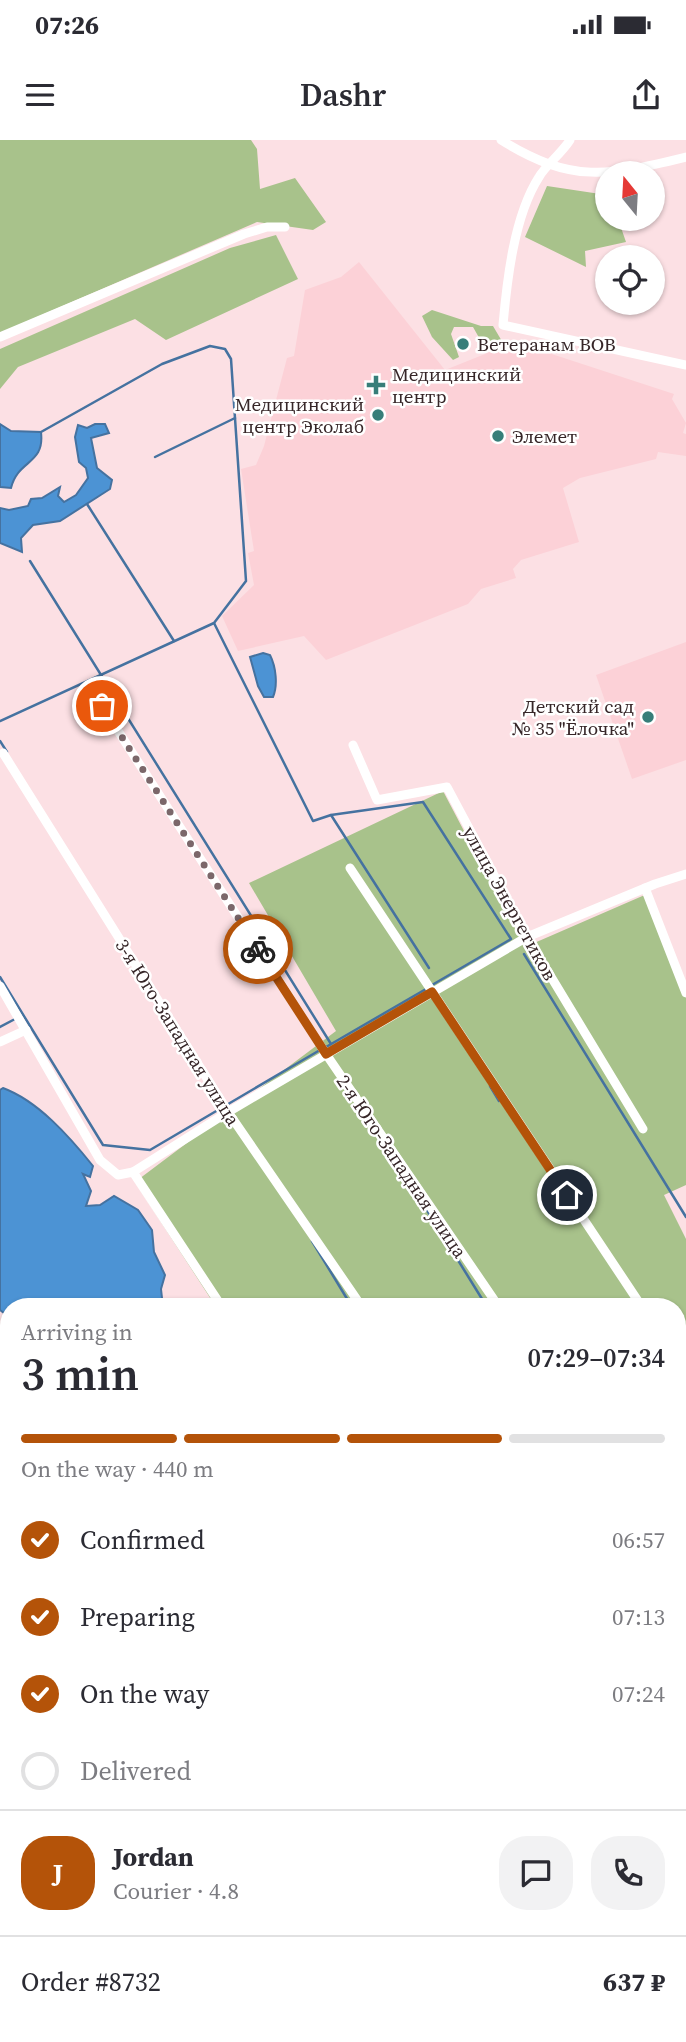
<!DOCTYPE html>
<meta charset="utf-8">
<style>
:root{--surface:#fff;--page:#f2f2f3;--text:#2b2b33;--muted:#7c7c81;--line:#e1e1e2;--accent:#b45309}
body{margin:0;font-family:"Source Serif 4",serif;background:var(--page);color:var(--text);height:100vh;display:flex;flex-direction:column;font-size:26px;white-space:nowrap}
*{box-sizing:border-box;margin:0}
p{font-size:23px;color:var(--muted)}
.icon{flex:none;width:38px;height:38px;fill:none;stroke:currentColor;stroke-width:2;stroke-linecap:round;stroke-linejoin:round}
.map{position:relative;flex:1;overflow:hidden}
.details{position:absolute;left:0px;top:1158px;width:686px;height:744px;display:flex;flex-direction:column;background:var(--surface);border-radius:28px 28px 0 0;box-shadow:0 2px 5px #0004}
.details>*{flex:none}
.needle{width:46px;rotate:342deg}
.buttons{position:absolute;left:595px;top:21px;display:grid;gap:14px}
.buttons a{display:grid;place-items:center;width:70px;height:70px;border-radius:50%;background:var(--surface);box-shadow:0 2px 5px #0004;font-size:35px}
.pin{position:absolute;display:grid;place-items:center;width:60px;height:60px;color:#fff;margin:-30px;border:4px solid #fff;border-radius:50%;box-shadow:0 2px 7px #0007}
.courier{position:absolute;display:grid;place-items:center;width:70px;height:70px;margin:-35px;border:5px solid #b45309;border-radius:50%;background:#fff;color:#222;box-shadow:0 2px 9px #0007}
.head em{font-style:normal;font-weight:600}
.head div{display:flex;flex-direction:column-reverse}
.head{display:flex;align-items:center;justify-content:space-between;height:119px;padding:0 21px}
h1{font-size:46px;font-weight:600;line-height:52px}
.bar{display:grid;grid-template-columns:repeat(4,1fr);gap:10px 7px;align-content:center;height:84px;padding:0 21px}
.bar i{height:9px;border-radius:5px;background:var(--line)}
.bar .on{background:var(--accent)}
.bar p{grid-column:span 4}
.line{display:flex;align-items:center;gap:18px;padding:0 21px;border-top:2px solid var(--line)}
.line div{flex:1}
.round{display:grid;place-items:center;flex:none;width:74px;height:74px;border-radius:28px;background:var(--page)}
ol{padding:0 21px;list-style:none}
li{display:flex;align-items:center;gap:21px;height:77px}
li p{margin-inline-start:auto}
li .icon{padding:7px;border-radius:50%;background:var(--accent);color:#fff;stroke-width:4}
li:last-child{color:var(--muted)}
li i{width:38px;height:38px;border:4px solid var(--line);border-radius:50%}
.status{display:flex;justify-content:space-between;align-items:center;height:49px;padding:0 35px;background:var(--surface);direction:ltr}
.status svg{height:19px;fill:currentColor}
header{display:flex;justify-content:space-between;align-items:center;height:91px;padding:0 21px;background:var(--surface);font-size:32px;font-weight:600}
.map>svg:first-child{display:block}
.built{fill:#fcd1d7}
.green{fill:#a8c28b}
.water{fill:#4c93d4;stroke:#4572a0;stroke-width:2}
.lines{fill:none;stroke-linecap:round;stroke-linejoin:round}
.stream{stroke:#4572a0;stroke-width:2.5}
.street{stroke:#fff;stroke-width:9}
.done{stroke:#7b676a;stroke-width:7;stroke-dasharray:0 12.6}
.route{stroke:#b45309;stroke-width:9}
.poi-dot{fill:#377e79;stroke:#fff;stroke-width:2.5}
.labels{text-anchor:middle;stroke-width:5;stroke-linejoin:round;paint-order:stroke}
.poi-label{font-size:19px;fill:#362628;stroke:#fff;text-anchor:start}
.street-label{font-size:19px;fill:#362628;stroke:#fff}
</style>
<div class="status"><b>07:26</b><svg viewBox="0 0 49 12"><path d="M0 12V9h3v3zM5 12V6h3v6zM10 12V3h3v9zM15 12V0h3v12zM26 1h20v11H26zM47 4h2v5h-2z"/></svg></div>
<header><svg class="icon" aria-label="menu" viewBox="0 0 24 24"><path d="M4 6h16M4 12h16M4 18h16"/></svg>Dashr<svg class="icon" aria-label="share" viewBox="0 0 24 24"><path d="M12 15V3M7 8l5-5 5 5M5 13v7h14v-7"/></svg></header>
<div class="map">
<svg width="686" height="1902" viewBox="0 0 686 1902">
<rect width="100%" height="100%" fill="#fce0e4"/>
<g class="built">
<path d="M359,122L445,230L515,202L674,254L672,259L686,283L683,293L686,294V316L658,312L656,319L580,338L563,348L579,402L521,420L513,429L516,438L481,449L468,464L326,520L304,496L238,511L222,476L254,445L248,413L254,411L241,329L256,325L264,306L287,218L294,216L305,150L341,137Z"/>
<path d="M686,502V620L632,639L596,535Z"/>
</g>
<g class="green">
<path d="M0,0H251L257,9L260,49L295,38L326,82L313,90L257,82L0,193Z"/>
<path d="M547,46L607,55V79H618L626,102L585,111L586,127L525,97Z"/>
<path d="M276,95L298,139L166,200L135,179L18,227L0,249V209L230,108Z"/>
<path d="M432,170L481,186H493L503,203L486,210L473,187H454L451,194L459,217L453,220L432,197L422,176Z"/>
<path d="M443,651L525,807L647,754L686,853V1045L664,1055L686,1099V1239L677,1227V1167H216L135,1042L336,891L249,743Z"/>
<path d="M0,1372L9,1387V1485L0,1486Z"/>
<path d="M677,1456L686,1477V1739L677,1741Z"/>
<path d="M9,1512V1648H8L0,1644V1513Z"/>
<path d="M9,1654V1894H388L373,1902H7L0,1879V1656Z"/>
<path d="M686,1744V1902H511V1894H677V1746Z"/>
<path d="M399,1894H506L508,1902H384Z"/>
</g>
<g class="water">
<path d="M0,284L11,291L41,292C45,325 18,319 11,348L0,347Z"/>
<path d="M95,284H105L109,293L91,298L97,328L112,340L110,349L60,381L33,385L21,398L22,412L0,403V368L9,370L28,366L31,359L42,358L60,347L58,356L64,362L76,355L88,338L86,328L79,322L75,297L78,285L87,288Z"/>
<path d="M263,513L270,515C276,527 278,545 273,557H264L258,546L250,517Z"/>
<path d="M3,948C38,961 69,996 93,1026L90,1037L83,1034L91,1051L86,1066L100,1065L114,1056L138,1070L152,1090L154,1112L165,1135L161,1149L163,1167H9V1177L0,1170V950Z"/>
</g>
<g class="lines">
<g class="stream">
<path d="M155,317L235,278"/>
<path d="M87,364L174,501"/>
<path d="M30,421L331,904"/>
<path d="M214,483L313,681L331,675L423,662L511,799L432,845"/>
<path d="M0,581L214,483L246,441L231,219L225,209L210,206L162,224L41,292"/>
<path d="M0,601L7,612"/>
<path d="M331,675L429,828"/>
<path d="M524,814L686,1077"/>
<path d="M0,837L103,1005L150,1010L320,910"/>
<path d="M0,887L15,879"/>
<path d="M326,907L426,849"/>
<path d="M490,946L499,961"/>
<path d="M417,1054L487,1167"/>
<path d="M312,1101L352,1167"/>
<path d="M677,1253L686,1266"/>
<path d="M0,1303L9,1317"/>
<path d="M677,1330L686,1328"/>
<path d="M0,1493L9,1491"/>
</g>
<g class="street">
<path d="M501,0C572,44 608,36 686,17"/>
<path d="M570,0C561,14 545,26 539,37C514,76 507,140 503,185L686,225"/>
<path d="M0,197L244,94L267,87H285"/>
<path d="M102,566L326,914L499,1167"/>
<path d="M353,605L377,660L447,647L527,797L643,989"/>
<path d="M3,613L228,972L362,1167"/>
<path d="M350,728L642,1167"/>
<path d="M645,748L686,853"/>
<path d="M0,846L100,1020L118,1035L133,1032L222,1167"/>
<path d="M0,902L26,890"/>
<path d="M133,1032L228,972L527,797L655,744L686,734"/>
<path d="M677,1221L686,1234"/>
<path d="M677,1347L686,1345"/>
<path d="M0,1470L9,1484"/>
<path d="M677,1492L686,1491"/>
<path d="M0,1502L9,1500"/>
<path d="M677,1566L686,1617"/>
<path d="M0,1700L9,1727"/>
<path d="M677,1701L686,1700"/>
<path d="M677,1790L686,1788"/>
<path d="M61,1894L64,1902"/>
<path d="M244,1894L246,1902"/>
<path d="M489,1894L493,1902"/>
<path d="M516,1894L518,1902"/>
<path d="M132,1902L158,1894"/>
<path d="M350,1902L365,1894"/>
<path d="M385,1902L399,1894"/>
</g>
</g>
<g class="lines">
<path class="done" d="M102,566L258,809"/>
<path class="route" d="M258,809L326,914L432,852L567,1055"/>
</g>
<g class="poi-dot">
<circle cx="463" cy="204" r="7"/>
<path d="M372.5 234.5h7v7h7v7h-7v7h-7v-7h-7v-7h7z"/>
<circle cx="378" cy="275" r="7"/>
<circle cx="498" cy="296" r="7"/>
<circle cx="648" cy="577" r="7"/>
</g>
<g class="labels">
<g class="poi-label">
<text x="477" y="211">Ветеранам ВОВ</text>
<text x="392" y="241">Медицинский<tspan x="392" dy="22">центр</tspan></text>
<text x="364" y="271" text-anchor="end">Медицинский<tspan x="364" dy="22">центр Эколаб</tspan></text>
<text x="512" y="303">Элемет</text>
<text x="634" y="573" text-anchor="end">Детский сад<tspan x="634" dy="22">№ 35 "Ёлочка"</tspan></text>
</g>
<g class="street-label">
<text transform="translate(510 763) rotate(61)" y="7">улица Энергетиков</text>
<text transform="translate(178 892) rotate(58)" y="7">3-я Юго-Западная улица</text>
<text transform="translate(402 1026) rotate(56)" y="7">2-я Юго-Западная улица</text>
</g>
</g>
</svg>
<div class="buttons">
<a><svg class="needle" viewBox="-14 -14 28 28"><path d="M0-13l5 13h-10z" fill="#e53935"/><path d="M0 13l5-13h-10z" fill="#7c7c81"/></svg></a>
<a><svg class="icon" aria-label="locate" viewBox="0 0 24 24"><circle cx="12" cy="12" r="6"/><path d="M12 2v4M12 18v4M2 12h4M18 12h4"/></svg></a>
</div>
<div class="pin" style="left:102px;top:566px;background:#ea580c"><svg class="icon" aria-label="bag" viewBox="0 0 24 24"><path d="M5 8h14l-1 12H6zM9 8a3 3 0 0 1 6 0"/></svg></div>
<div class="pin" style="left:567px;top:1055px;background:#1f2937"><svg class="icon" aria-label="home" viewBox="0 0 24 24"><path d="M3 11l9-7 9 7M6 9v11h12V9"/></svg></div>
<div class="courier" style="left:258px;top:809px"><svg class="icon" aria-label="bike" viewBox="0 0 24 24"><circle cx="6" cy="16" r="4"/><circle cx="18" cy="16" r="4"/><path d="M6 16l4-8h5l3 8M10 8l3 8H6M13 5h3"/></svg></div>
<section class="details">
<div class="head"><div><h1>3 min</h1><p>Arriving in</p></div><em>07:29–07:34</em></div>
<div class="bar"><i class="on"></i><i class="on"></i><i class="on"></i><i></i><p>On the way · 440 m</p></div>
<ol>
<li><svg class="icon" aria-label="check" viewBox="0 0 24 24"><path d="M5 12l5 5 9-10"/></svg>Confirmed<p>06:57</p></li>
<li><svg class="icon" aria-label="check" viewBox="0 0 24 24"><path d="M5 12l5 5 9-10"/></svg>Preparing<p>07:13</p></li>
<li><svg class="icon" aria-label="check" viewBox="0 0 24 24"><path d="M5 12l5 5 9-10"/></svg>On the way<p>07:24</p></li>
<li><i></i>Delivered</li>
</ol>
<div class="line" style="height:126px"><b class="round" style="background:var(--accent);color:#fff">J</b><div><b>Jordan</b><p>Courier · 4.8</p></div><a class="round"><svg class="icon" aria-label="chat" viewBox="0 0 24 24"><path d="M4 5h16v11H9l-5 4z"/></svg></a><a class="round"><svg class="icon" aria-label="phone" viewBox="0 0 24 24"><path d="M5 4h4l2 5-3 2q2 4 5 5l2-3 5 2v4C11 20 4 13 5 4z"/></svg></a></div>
<div class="line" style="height:91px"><div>Order #8732</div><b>637 ₽</b></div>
</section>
</div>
